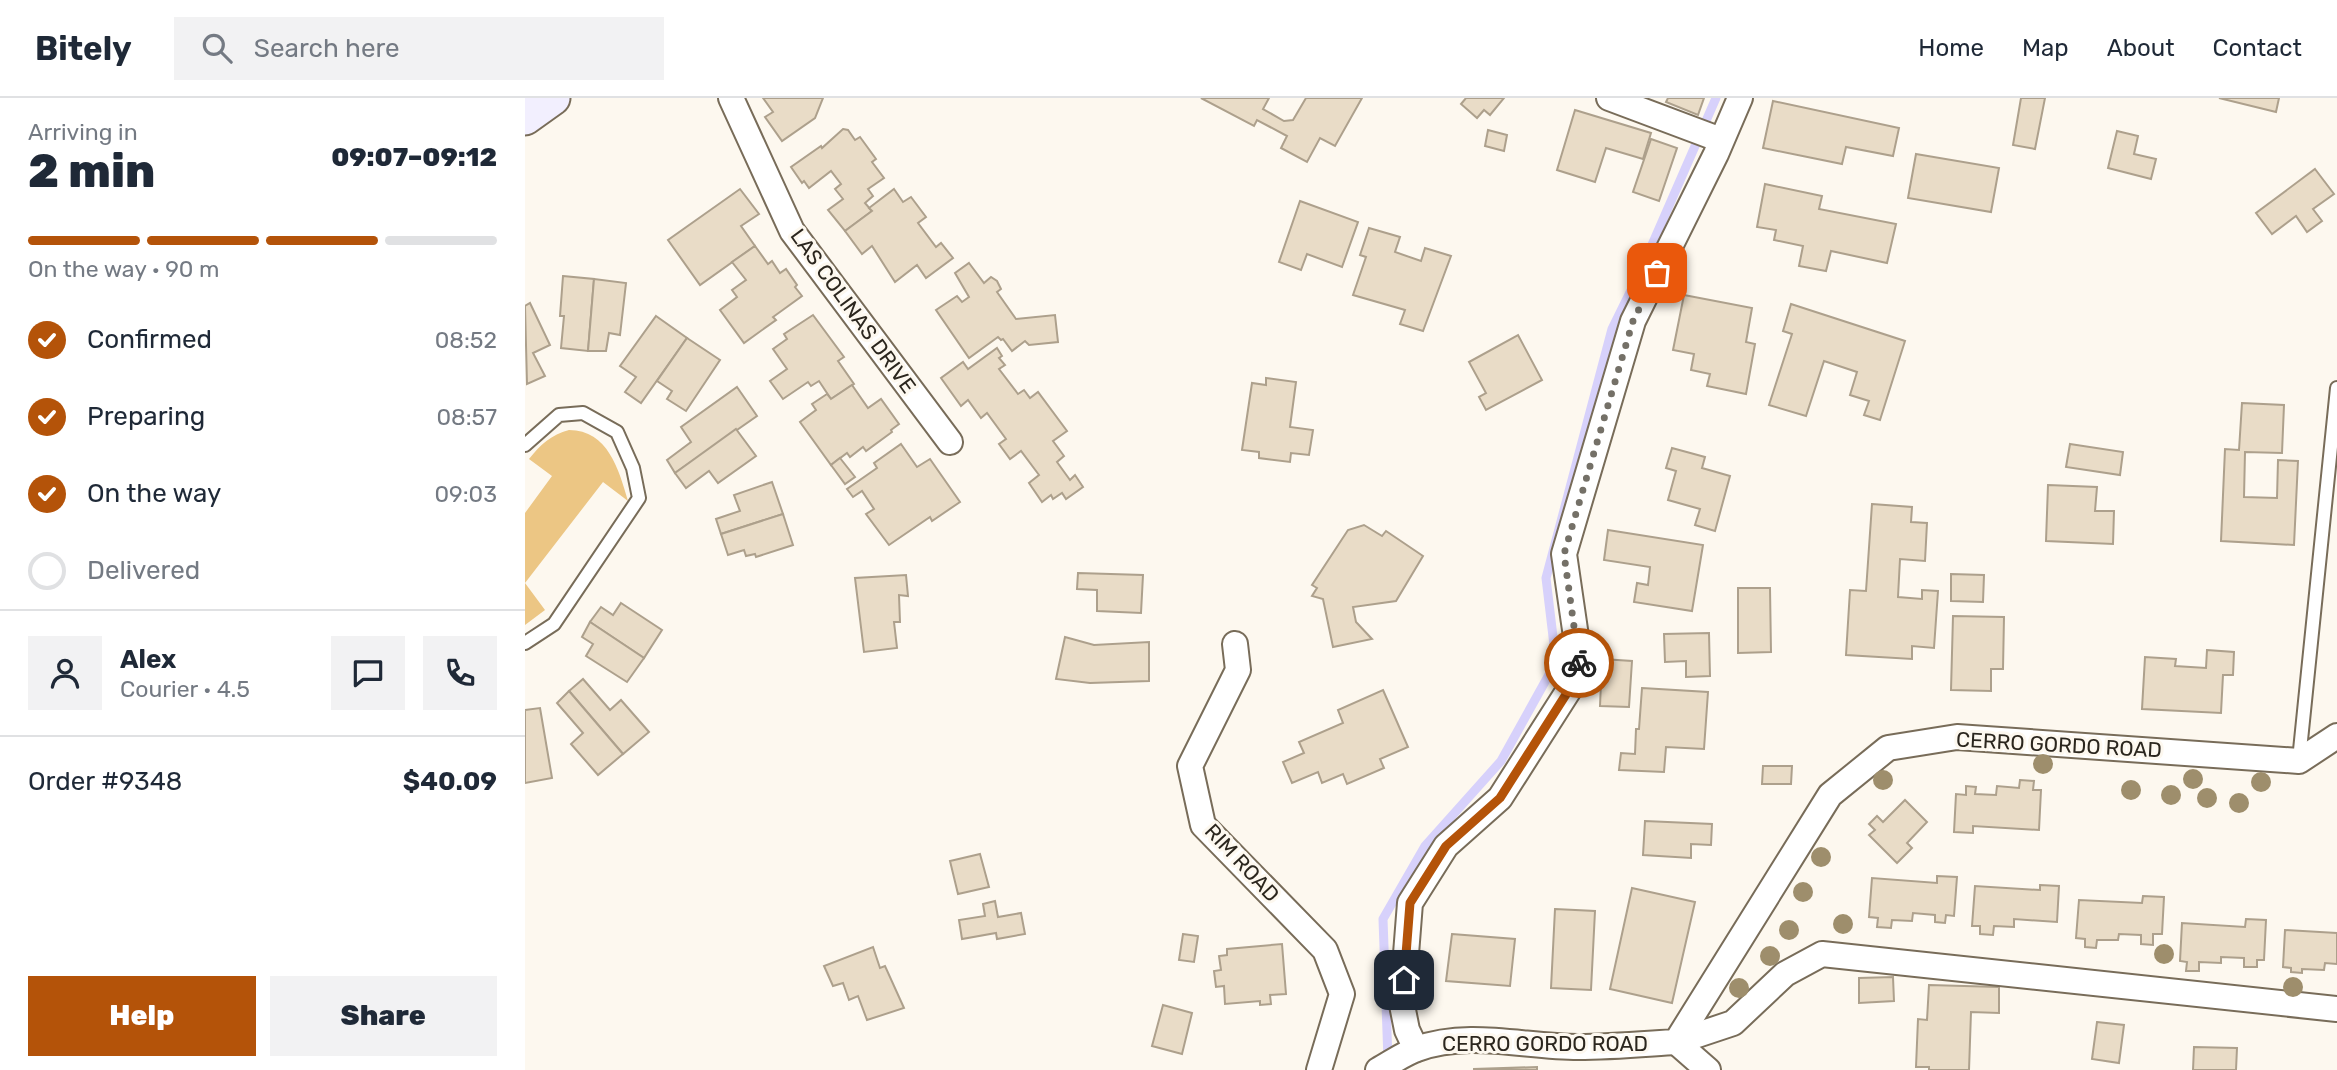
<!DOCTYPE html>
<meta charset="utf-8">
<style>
:root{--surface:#fff;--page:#f2f2f3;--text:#1f2937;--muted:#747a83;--line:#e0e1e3;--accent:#b45309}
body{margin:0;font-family:Rubik,sans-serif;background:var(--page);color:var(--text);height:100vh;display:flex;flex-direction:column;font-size:26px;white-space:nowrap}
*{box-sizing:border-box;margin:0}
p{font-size:23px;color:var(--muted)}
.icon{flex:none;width:38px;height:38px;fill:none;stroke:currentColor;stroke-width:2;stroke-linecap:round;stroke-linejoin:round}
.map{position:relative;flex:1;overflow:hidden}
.side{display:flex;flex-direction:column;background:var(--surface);width:525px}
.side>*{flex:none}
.pin{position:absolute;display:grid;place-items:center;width:60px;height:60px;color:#fff;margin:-30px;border-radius:14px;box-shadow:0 4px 10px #0006}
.courier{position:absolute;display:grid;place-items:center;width:70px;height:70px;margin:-35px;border:5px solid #b45309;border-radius:50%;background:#fff;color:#222;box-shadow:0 2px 9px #0007}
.head em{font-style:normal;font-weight:800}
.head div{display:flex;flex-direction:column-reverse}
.head{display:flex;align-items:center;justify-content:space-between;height:119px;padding:0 28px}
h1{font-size:46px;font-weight:800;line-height:52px}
.bar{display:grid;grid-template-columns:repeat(4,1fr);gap:10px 7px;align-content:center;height:84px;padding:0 28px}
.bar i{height:9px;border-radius:5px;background:var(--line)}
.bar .active{background:var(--accent)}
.bar p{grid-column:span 4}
.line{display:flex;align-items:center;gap:18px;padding:0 28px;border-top:2px solid var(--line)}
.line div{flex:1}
.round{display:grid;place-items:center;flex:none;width:74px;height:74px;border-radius:0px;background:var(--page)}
ol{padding:0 28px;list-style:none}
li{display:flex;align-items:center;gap:21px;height:77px}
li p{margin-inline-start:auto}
li .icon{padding:7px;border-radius:50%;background:var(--accent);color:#fff;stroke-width:4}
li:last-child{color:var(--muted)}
li i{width:38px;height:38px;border:4px solid var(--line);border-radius:50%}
.primary-button{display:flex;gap:14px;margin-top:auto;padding:14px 28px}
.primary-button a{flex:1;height:80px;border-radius:0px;background:var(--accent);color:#fff;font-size:28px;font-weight:800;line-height:80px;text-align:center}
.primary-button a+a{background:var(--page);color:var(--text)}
header{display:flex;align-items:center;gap:42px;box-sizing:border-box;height:98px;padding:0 35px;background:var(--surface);border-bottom:2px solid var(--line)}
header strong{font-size:33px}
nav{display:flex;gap:38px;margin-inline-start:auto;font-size:24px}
.search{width:490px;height:63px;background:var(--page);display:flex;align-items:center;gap:18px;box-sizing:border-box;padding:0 24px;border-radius:0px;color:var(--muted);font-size:26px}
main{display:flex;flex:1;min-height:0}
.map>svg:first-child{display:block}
.green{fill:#ecc684}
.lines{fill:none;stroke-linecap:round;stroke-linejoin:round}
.stream{stroke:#d7d1fb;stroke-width:9}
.building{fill:#e9dcc7;stroke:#ada08c;stroke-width:2}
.lane-casing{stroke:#786c59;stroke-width:16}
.street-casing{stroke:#786c59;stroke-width:28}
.secondary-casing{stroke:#786c59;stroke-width:37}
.lane{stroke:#fff;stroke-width:12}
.street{stroke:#fff;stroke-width:24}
.secondary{stroke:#f2effe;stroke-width:33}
.tree{fill:#9e8e6c}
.done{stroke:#747067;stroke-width:7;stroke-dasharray:0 12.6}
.route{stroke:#b45309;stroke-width:9}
.labels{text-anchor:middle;stroke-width:6;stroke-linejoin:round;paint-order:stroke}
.street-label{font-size:21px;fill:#2b261e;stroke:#fdf8ef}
</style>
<header>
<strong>Bitely</strong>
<div class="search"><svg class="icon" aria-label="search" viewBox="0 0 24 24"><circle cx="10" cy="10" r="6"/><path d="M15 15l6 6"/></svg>Search here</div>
<nav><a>Home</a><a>Map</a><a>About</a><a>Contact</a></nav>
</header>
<main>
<section class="side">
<div class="head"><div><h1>2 min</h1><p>Arriving in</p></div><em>09:07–09:12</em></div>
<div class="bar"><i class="active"></i><i class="active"></i><i class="active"></i><i></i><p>On the way · 90 m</p></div>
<ol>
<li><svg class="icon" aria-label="check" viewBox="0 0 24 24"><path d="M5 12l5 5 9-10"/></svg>Confirmed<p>08:52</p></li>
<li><svg class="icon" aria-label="check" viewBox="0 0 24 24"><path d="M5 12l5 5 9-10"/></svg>Preparing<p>08:57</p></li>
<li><svg class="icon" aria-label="check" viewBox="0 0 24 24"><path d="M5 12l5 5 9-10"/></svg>On the way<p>09:03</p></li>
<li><i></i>Delivered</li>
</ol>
<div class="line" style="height:126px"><a class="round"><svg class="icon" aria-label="person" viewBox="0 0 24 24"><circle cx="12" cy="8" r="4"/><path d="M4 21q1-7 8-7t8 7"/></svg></a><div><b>Alex</b><p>Courier · 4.5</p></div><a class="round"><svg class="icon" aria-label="chat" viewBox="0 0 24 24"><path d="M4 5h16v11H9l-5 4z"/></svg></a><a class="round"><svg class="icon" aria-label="phone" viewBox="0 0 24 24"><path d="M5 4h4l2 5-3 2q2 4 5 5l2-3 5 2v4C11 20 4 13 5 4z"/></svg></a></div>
<div class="line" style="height:91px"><div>Order #9348</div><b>$40.09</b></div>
<div class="primary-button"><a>Help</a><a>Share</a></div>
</section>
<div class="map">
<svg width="1812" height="972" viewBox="0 0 1812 972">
<rect width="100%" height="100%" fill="#fdf8ef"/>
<path class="green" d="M44,332C83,332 94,372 103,403L78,384L0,485L20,512L0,527V415L27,378L4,361C16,346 26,337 44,332Z"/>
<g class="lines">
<path class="stream" d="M863,962L858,821L900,748L976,663L1031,564L1021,480L1087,231L1116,172L1191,0"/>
</g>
<g class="building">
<path d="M238,0H298L290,20L257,43L240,19L248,14Z"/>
<path d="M676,0H744L738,11L759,23L768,22L781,0H837L810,48L795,40L782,64L756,50L762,38L732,22L729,28Z"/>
<path d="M941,0H979L965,17L959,12L952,20L936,6Z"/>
<path d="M1143,0H1179L1173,17L1141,4Z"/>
<path d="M1496,0H1520L1510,51L1488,47Z"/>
<path d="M1694,0H1754L1751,14Z"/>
<path d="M1248,3L1374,30L1368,58L1321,49L1317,66L1238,50Z"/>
<path d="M1050,12L1126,35L1118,61L1081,50L1070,84L1032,72Z"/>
<path d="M318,31L323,32L330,42L335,39L351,61L347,64L359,80L343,91L348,98L340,105L347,113L320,133L303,112L318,101L310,91L316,86L306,73L284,90L279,83L277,85L266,69L296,48L297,50Z"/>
<path d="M963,32L982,37L979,53L960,48Z"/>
<path d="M1592,33L1613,38L1609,56L1631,61L1626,81L1583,70Z"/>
<path d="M1126,41L1152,50L1134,103L1108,94Z"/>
<path d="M1391,56L1474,70L1466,114L1383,100Z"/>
<path d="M1790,71L1809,96L1788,111L1797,123L1782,134L1771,118L1747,136L1731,115Z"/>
<path d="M1240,86L1297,98L1294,111L1371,126L1362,165L1306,153L1301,173L1274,168L1278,148L1249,142L1251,132L1232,129Z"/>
<path d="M215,91L234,116L216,128L230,148L175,187L143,142Z"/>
<path d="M369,91L378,104L386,99L401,119L393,125L411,149L416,145L428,160L401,180L392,167L370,184L347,148L337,156L320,133L347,113L344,110Z"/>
<path d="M775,103L833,124L817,169L782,156L776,172L754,164Z"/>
<path d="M844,130L875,139L870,154L896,163L900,150L926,158L898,233L875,226L880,212L828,197L841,159L835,157Z"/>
<path d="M230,148L243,166L247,163L255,175L261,171L272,187L270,189L277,198L248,219L251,222L219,245L195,212L212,199L207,192L221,182L207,164Z"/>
<path d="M444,165L459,185L466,179L472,183L476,191L472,194L491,221L530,217L533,244L504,247L500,243L487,253L478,241L476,242L473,239L444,260L411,212L432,198L437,204L444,199L430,175Z"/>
<path d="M38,178L69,181L63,253L36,250L39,218H35Z"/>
<path d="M69,181L101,185L95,237L84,235L81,253H63Z"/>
<path d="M1159,197L1227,210L1221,244L1230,246L1221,296L1182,288L1185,276L1166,272L1169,256L1148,252Z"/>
<path d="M5,205L25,247L8,255L20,278L2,286L0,208Z"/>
<path d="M1266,206L1380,243L1355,322L1339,317L1344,303L1325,297L1332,274L1299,263L1281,318L1244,307L1267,236L1258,233Z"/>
<path d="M288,217L319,259L313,263L329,286L306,301L294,283L286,288L283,284L258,301L245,283L262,271L248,251L262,241L259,236Z"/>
<path d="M131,218L162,240L116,305L100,294L111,279L95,268Z"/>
<path d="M993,237L1017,282L961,312L954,299L961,295L944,264Z"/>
<path d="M162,240L195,262L161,313L142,301L147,293L132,283Z"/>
<path d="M472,250L477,258L474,260L480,267L474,271L493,296L499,292L505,300L513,294L542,333L528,343L539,358L532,364L545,382L550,377L558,389L541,401L537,395L528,401L526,397L517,404L504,385L514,377L496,353L485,361L474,346L481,341L462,315L456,320L443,302L436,308L416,280L438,264L443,271Z"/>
<path d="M741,280L771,284L765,329L788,332L784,357L766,355L765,364L734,360V354L717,352L727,285L741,287Z"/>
<path d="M327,287L343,310L356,301L374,326L366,332L367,334L341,353L338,349L325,359L322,355L306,367L275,324L291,312L287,306L302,296L306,301Z"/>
<path d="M212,289L232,318L150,375L142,362L166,344L156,329Z"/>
<path d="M1717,305L1759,307L1757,355L1720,354L1719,399L1752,400L1753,362L1773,363L1769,447L1696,443L1700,351L1714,352Z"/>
<path d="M211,331L231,358L193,385L184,373L161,390L150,375Z"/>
<path d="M376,346L392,369L405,361L435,404L407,423L405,419L364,447L341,416L349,411L337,393L328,399L322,391L352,370L349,365Z"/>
<path d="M1545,346L1598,354L1595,377L1541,369Z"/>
<path d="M1147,350L1180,359L1177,370L1205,378L1190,433L1170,427L1175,411L1143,402L1151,373L1141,370Z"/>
<path d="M315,360L330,379L320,386L306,367Z"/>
<path d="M247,384L258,416L196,436L191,421L215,413L209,397Z"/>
<path d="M1523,387L1572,389L1570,413H1589L1588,446L1521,443Z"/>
<path d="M1347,406L1387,409L1386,424L1402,425L1400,463L1375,461L1373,499L1397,501V492L1413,493L1409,550L1387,548V561L1321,557L1325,492L1341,493Z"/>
<path d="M258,416L268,447L231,459L230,456L221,458L219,452L203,457L196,436Z"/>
<path d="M839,427L857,438L861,433L898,458L871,503L828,509L831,524L847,541L808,549L798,501L787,498L792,490L787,487L823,432Z"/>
<path d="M1083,432L1178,447L1167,513L1109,504L1112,485L1123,487L1125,469L1079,462Z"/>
<path d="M553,475L618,477L616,515L572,513V492L552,491Z"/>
<path d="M1426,476L1459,477L1458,504L1426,503Z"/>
<path d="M381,477L383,498L374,497L375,524H369L372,550L339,554L330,480Z"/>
<path d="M1213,490H1245L1246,554L1213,555Z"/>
<path d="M96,505L137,532L119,560L65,524L76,509L88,517Z"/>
<path d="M1428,518L1479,519L1478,571H1466V593L1426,592Z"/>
<path d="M65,524L119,560L102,584L61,558L68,546L57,539Z"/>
<path d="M1184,535L1185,578L1161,579V563L1140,564L1139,536Z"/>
<path d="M540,539L569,547L624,544V583L565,585L531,581Z"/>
<path d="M1682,552L1709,554L1708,577H1698L1696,615L1617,611L1620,559L1651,561L1650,568L1681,570Z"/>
<path d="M1077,561L1107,563L1104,609L1075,608Z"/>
<path d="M58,581L85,612L96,602L124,634L98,656L44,593Z"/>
<path d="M1117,590L1183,594L1179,651L1141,649L1139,674L1094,672L1096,655L1110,656L1111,631H1114Z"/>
<path d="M858,592L883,649L855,661L859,670L822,686L818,676L797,685L793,674L767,685L758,664L779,655L774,644L818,625L813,612Z"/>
<path d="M44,593L98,656L73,677L46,646L58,635L32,605Z"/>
<path d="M15,610L27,680L0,685V612Z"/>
<path d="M1238,668H1267L1266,686H1237Z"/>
<path d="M1495,682L1509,683L1508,692H1516L1514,732L1448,728V735L1429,734L1431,696L1441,697V688L1451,689L1450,696L1471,697L1472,688L1494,690Z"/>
<path d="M1380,702L1402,724L1382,745L1387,750L1372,765L1344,737L1350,732L1344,726L1352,718L1358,724Z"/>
<path d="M1120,723L1187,726L1186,747L1166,746V760L1118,757Z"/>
<path d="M455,756L464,789L433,796L425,763Z"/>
<path d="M1412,778L1432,779L1429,818L1421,817L1420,825L1410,824V817L1388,815L1387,823L1367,822L1366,830L1352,829L1353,820L1344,819L1347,780L1412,785Z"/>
<path d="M1515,787L1534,788L1532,824L1489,821V829L1469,828L1468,837L1455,836V828H1447L1450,788L1515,792Z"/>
<path d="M1107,790L1170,804L1147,905L1085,891Z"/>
<path d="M1618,798L1639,799L1637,836H1628V847L1616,846V837L1594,836L1593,842H1572L1571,850L1560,849V841L1551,840L1554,802L1617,805Z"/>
<path d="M470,803L473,819L496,815L500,836L472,841L471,835L437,841L434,822L460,818L458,806Z"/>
<path d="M1030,811L1070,813L1066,892L1026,890Z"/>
<path d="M1721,821L1741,822L1739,862H1732V869H1719V860L1696,859V865L1674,864V873H1661L1662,864L1655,863L1657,825L1720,829Z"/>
<path d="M1760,832L1812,835V866L1800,865L1799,872L1777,871V875L1766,874V870L1758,869Z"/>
<path d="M658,836L673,838L669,864L654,862Z"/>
<path d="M927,836L990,841L985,888L921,883Z"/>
<path d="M757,846L761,896L745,897L746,906L735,907V903L700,906L699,888L691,889L689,873L696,872L694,858L702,857V851Z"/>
<path d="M348,849L355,870L360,868L379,910L342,922L333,898L324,902L318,885L308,888L299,868Z"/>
<path d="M1368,879L1369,903L1334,905V880Z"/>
<path d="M1404,887L1474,889V915L1446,914L1444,972H1404V969H1391L1393,921L1402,922Z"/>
<path d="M638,907L667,915L657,956L627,948Z"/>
<path d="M1572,924L1599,927L1594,965L1567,961Z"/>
<path d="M1669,949L1712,950L1711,972H1668Z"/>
<path d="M1012,969V972L948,971Z"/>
</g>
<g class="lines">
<defs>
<g id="lane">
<path d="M0,347L34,317L58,315L92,334L108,370L114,400L29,526L0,545"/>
<path d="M1774,662L1812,290"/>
</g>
<g id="street">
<path d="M206,0L267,133L425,344"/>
<path d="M1084,0L1188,39"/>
<path d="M710,546L713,572L665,668L678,727L800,852L817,896L794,972"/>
<path d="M1151,944L1208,925L1260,876L1297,856L1812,911"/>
<path d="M1151,944L1183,972"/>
<path d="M891,951L882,932L877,907L885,805L921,748L975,700L1056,573L1039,456L1108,223L1191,56L1215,0"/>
<path d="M853,972C866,965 878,956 892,951C943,932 1000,949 1053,949C1086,949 1119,946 1151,944L1305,697L1363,650L1432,639L1774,663L1812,638"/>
</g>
<path id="secondary" d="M0,20L28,0"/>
</defs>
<use href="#lane" class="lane-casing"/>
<use href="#street" class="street-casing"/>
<use href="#secondary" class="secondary-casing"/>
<use href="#lane" class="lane"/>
<use href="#street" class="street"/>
<use href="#secondary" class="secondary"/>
</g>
<g class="tree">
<circle cx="1518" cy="666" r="10"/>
<circle cx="1668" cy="681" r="10"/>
<circle cx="1358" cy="682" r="10"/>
<circle cx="1736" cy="684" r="10"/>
<circle cx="1606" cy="692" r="10"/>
<circle cx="1646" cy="697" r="10"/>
<circle cx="1682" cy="700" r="10"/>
<circle cx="1714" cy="705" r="10"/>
<circle cx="1296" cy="759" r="10"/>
<circle cx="1278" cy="794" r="10"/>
<circle cx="1318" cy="826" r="10"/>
<circle cx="1264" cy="832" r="10"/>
<circle cx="1639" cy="856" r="10"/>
<circle cx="1245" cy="858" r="10"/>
<circle cx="1768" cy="889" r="10"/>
<circle cx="1214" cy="890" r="10"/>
</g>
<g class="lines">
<path class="done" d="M1054,565L1039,456L1108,223L1132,175"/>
<path class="route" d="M879,882L885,805L921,748L975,700L1056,573L1054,565"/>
</g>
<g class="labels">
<g class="street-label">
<text transform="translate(328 213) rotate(54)" y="7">LAS COLINAS DRIVE</text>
<text transform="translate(1534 647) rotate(3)" y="7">CERRO GORDO ROAD</text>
<text transform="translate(717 765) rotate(47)" y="7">RIM ROAD</text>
<text x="1020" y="953">CERRO GORDO ROAD</text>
</g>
</g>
</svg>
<div class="pin" style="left:1132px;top:175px;background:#ea580c"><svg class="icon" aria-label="bag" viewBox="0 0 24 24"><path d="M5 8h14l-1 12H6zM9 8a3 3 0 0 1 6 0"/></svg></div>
<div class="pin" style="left:879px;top:882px;background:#1f2937"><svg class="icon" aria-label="home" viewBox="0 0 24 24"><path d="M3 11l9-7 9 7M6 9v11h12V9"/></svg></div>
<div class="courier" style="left:1054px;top:565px"><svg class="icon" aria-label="bike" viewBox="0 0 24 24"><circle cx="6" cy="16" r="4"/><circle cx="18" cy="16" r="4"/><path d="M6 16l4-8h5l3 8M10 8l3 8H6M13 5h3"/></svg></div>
</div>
</main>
